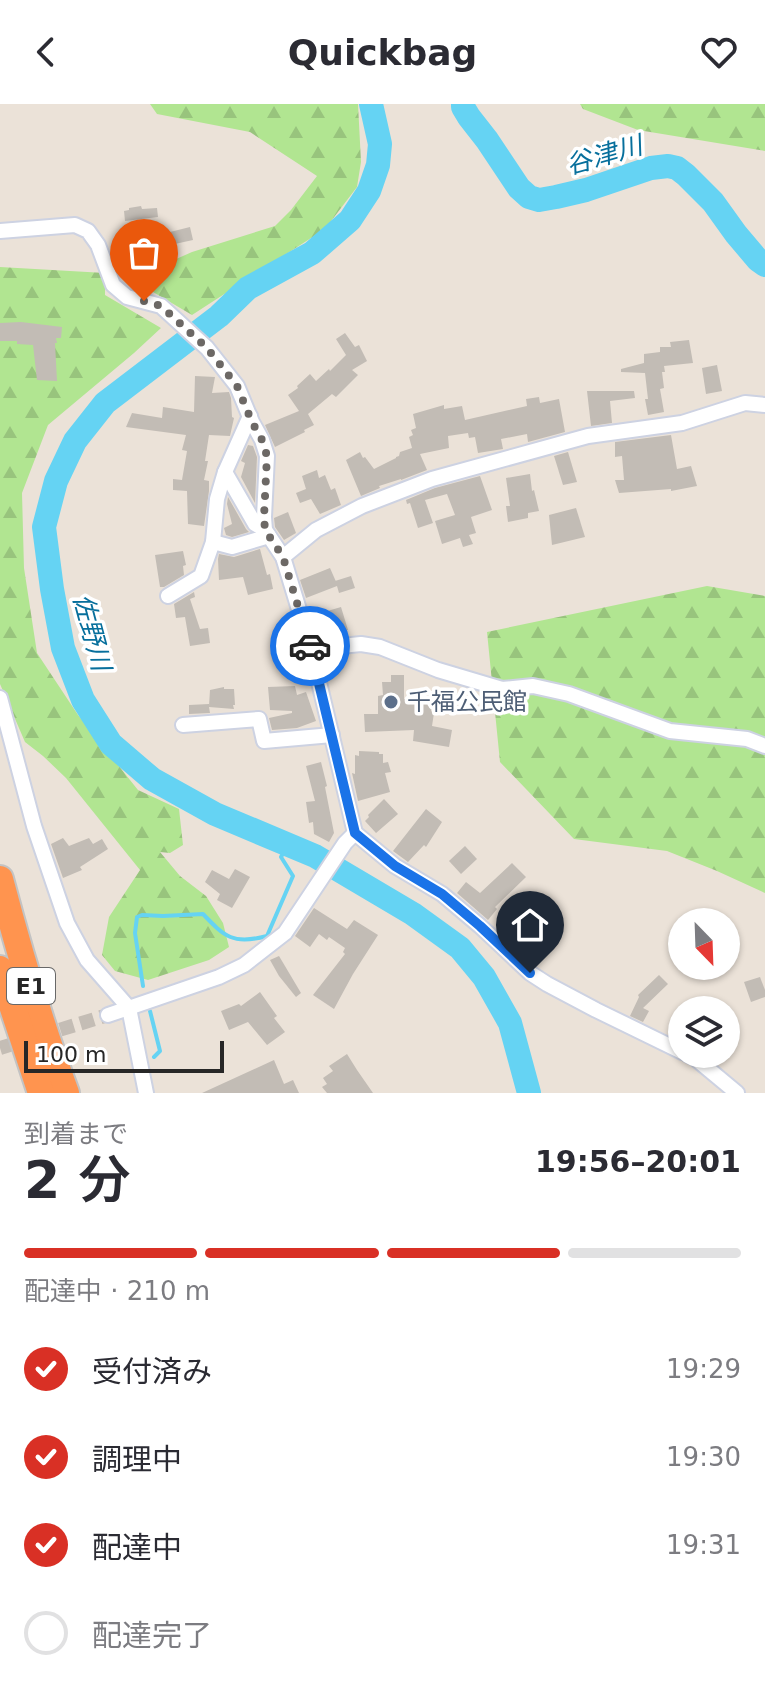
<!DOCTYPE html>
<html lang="ja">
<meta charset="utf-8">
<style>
:root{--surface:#fff;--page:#f2f2f3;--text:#2b2b33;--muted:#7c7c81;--line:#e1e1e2;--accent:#d93025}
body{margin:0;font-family:"DejaVu Sans","Noto Sans JP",sans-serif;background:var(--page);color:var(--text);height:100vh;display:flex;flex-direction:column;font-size:30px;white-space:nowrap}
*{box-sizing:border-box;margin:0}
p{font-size:26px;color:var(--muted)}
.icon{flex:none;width:44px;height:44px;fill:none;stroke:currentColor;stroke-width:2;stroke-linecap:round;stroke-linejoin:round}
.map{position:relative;height:989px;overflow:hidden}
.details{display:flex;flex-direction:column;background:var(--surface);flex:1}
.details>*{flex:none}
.needle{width:52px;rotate:157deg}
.controls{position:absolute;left:668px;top:804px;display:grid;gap:16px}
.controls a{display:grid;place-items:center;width:72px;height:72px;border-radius:50%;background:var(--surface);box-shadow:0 2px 6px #0004;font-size:40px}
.scale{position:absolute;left:24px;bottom:20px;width:200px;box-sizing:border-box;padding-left:8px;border:4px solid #272727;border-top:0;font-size:22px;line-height:28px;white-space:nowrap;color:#272727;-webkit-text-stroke:6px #fff;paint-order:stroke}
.pin{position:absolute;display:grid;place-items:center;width:68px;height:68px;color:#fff;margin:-82px -34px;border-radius:50% 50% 50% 0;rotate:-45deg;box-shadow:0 0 8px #0007}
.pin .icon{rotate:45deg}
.courier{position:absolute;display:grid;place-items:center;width:80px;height:80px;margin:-40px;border:6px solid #1a73e8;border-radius:50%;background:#fff;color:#222;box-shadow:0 2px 10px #0007}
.head em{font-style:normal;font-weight:600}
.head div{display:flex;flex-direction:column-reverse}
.head{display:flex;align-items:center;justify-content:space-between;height:136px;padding:0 24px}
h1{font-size:52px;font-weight:600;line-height:60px}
.bar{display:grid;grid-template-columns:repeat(4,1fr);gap:12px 8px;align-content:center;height:96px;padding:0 24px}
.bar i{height:10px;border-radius:6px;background:var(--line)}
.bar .selected{background:var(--accent)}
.bar p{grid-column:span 4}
ol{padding:0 24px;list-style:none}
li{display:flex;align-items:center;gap:24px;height:88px}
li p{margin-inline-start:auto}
li .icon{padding:8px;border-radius:50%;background:var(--accent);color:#fff;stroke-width:4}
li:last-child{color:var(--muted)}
li i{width:44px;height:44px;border:4px solid var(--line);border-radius:50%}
header{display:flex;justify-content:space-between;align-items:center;height:104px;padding:0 24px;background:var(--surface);font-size:36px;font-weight:600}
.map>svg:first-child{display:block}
.forest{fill:url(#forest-firs)}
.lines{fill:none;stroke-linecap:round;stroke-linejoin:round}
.stream{stroke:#65d3f3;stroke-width:4}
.river{stroke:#65d3f3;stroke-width:24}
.building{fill:#c2bcb5}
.street-tunnel{stroke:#c4bdb5;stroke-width:14;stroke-dasharray:14 7;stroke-linecap:butt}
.street-casing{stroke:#cdd2e2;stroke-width:18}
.highway-casing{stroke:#c3c3c3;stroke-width:30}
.street{stroke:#fff;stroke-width:14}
.highway{stroke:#ff944f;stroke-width:26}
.done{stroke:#6c6865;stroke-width:8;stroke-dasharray:0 14.4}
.route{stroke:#1a73e8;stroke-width:10}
.service-dot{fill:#5c6f8a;stroke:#fff;stroke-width:3}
.labels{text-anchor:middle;stroke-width:7;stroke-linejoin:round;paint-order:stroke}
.shield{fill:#fff;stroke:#686868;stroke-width:2}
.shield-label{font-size:22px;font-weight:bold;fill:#272727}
.service-label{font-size:24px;fill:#4e5e75;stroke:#fff;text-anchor:start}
.water-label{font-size:26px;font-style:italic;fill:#076f9c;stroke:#fff}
</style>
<header><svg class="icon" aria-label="back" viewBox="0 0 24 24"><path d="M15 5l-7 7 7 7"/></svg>Quickbag<svg class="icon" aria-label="heart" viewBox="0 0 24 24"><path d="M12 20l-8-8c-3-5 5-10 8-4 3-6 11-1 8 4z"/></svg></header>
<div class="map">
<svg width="765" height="989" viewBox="0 0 765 989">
<defs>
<pattern id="forest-firs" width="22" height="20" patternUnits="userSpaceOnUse" patternTransform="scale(2)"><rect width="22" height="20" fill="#b1e591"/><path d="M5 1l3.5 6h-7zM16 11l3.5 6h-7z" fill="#98c47d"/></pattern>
</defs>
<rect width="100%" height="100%" fill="#ebe2d8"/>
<g class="forest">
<path d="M150,0H358L361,58L357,83L325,125L192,211L131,175L192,148L275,122L291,106L317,72L250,28L157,10Z"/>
<path d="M580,0H765V47L638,26L583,5Z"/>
<path d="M0,163L105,169V191L161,224L134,249L48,321L22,389L24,464L37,549L78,611L138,686L179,705L183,741L170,749L160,748L180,772L206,792L223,819L229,843L209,856L148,876L115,867L102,851L109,813L140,766L66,674L43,652L25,638L0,580Z"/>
<path d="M707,482L765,492V789L717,767L667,747L574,735L500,658L487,528Z"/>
</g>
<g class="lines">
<g class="stream">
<path d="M143,882L135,829L137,813L142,811L163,812L203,810C225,833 233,841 267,832L293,772L281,753L288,740"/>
<path d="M150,907L160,947L154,953"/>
</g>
<g class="river">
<path d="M371,0L380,40L378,61L369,87L350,116L312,149L248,184L219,212L105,299L75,337L56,377L44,423L52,485L63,544L83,596L111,640L152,675L215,710L315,752L413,810L460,844L484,873L510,919L529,989"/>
<path d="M463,0V3L469,13L487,36L519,84L529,93L539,96L556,93L586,86L651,64L668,62L677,64L686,71L713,98L736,130L758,156L765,161"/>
</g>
</g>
<g class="building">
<path d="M141,102L142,105L157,104L158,113L125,117L124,107L129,106V104Z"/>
<path d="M162,122V130L190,123L193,136L161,143V158H150L151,164L119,169L116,156H118L117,146L140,144L138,123Z"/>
<path d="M21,218L62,223L61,234H56L57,239H55L57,277L37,276L33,241L17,240V237H0V219Z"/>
<path d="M345,229L355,243L359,241L367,257L352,266L358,271L336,293L332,290L308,310L314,321L304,326L305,328L275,343L265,321L299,307L288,291L298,284L297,282L310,270L316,277L329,265L330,267L346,251L336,235Z"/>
<path d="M689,236L693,259L664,262L665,268H662L664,284L660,285L664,308L648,311L645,295H648L645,269L621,268V265L644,259V250L660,248V243H671L670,238Z"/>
<path d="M717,261L722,287L706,290L702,264Z"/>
<path d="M195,272L215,273L212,289L229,288L231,294L232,313L234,314L230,332L209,331L205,357H208L204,376L209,377V387L204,422L188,420L187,387L173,386V375L182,376L187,347L182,346L186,331L126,323L132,309L162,314L163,303L194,308Z"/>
<path d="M587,287H634L635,294L610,297L612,319L591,322Z"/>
<path d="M539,293L540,299L559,295L565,328L528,338L527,330L501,335L503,345L478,349L475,333L469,334L468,329L448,332L449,344L420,350L427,366L401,376V375L379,382L380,384L361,392L346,356L360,348L363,354L365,353L374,365L396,354V353L399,352L400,348L412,344L409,333L413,331L411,326L416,324L413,310L444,301V305L462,302L465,316L527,302L526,295Z"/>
<path d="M671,331L677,365L691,362L697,382L671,387V385L619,389L615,376H624L622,352L615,353V338Z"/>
<path d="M248,341L253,342L257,353L255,399L241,373L245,359L241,357Z"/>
<path d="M568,348L577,378L563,381L554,352Z"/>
<path d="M317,366L319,374L325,371L331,386L335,384L341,401L320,410L311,395L300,399L296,389L306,385L302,372Z"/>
<path d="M530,370L532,387L534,386L539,407L528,409V414L508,418L506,402H510L506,374Z"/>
<path d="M480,372L492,406L471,413L476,429L469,431L473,440L463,443L460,434L442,440L435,417L455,411L447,390L425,396L433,419L418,424L410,399L407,400L406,396L435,384Z"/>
<path d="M228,393L246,425L249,428L232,433L226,431L224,424L232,420L227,400Z"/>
<path d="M576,404L585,433L552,441L549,411Z"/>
<path d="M288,408L296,429L284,436L275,423L274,414Z"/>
<path d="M260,445L267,471L270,470L273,485L248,491L243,473L219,476L218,455L219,450L234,453Z"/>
<path d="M183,447L186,461L183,462L184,471L164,483H160L155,451Z"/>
<path d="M330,464L337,480L335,477L351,472L355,484L339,489L337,482L306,494L300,476Z"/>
<path d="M194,488L195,493L190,495L200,525L208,524L210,539L190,542L185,513L176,514L174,500Z"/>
<path d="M341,503L348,526L343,527V532L319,533L314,520V511Z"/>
<path d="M391,571H404V595L429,599L432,601L431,607L434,609L432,622L452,626L449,643L413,637L414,626L365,628L364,610H378V592L383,591L382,578H391Z"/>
<path d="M295,582L297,591L306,588L316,617L297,624L272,626L269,614L292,609V607L270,606L268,583Z"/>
<path d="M224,583V585H234L235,601H233L234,605L209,603L210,609L189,610V601L209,600V602L210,586Z"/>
<path d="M359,647L379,648V650H383V659L388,658L391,668L385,669L390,688L358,697L352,669L355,670V651L359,652Z"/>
<path d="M321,658L327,682L325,683L334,729L329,738L314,730L313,718L309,719L306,698L315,697L306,662Z"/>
<path d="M384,695L398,710L376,729L365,717L369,713L368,711Z"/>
<path d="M426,705L442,718L426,743L424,741L408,758L393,747Z"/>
<path d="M63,734L69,742L89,734L93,740L102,735L108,745L80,763L82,766L63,774L51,740Z"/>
<path d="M465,742L477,755L461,770L449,757Z"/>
<path d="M512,759L526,773L495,803L497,805L488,816L457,789L466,778L480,789Z"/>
<path d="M235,765L250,773L232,804L217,796L220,790L205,778L212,766L229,775Z"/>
<path d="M314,804L347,825L354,816L378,831L353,870L334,905L313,891L345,850L343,848L345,844L329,833L327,836L319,830L310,843L295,832Z"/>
<path d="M279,852L301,889L296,893L279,872L270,856Z"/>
<path d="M659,871L668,880L643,904L649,907L643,918L630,912L639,893L638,891Z"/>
<path d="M760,873L765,886V893L751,898L744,878Z"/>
<path d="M260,888L277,912L274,914L285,928L267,941L248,918L229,926L221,907L239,900L241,902Z"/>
<path d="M347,950L357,966L373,989H327L322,983L327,980L323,974L333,967L329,962Z"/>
<path d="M274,956L284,980L293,976L299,989H202Z"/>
</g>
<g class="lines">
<path class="street-tunnel" d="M0,944L108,911"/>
<defs>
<g id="street">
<path d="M0,127L75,121L88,127L98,141L113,181L127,193L161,202L207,244L237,282L252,318L262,336L267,352L264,413L265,426L283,453L311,545L355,729L395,762L442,790L480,822L530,869L547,880L596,906L682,948"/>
<path d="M225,368L255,420L265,426"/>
<path d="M213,438L232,443L269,432"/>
<path d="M283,453L316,426L362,402L432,375L588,332L682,319L745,299L765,301"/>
<path d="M168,492L201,472L213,438L217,395L225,368L250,312"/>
<path d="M311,545L361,540L380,543L438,566L502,585L533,582L569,590L670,627L747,635L765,642"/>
<path d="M0,594L34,722L67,819L87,856L129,904L146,989"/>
<path d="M183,621L259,615L264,637L332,631"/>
<path d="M108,911L219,873L244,861L285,829L345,739L355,729"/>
<path d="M687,950L695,954L737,989"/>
</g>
<g id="highway">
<path d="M0,775C19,847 40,919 66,989"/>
<path d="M0,865L41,989"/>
</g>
</defs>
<use href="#street" class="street-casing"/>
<use href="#highway" class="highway-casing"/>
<use href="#street" class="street"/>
<use href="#highway" class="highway"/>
</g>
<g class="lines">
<path class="done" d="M144,197L161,202L207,244L237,282L252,318L262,336L267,352L264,413L265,426L283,453L310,542"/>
<path class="route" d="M310,542L355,729L395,762L442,790L480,822L530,869"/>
</g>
<circle class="service-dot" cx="391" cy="598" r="8"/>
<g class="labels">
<rect class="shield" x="7" y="864" width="48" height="36" rx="6"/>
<g class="shield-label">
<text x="31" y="890">E1</text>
</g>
<g class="service-label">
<text x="407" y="606">千福公民館</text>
</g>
<g class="water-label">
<text transform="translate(604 51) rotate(-16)" y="9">谷津川</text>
<text transform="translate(92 528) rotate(75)" y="9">佐野川</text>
</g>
</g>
</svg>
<div class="controls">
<a><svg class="needle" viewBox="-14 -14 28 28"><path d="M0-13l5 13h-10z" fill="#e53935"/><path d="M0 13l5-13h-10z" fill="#7c7c81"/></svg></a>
<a><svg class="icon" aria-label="layers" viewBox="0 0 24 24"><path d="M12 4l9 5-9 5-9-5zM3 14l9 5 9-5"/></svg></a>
</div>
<div class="scale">100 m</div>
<div class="pin" style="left:144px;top:197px;background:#ea580c"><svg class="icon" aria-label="bag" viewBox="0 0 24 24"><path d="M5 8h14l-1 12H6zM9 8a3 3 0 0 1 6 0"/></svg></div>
<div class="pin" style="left:530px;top:869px;background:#1f2937"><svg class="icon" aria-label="home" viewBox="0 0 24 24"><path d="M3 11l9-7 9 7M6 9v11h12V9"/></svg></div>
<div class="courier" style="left:310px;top:542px"><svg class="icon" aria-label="car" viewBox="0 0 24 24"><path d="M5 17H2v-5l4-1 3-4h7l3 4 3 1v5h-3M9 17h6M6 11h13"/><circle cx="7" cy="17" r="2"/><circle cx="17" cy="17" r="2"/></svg></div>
</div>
<section class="details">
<div class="head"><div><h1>2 分</h1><p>到着まで</p></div><em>19:56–20:01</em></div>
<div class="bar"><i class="selected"></i><i class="selected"></i><i class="selected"></i><i></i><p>配達中 · 210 m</p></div>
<ol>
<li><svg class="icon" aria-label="check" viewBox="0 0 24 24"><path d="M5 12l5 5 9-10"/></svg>受付済み<p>19:29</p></li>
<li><svg class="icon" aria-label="check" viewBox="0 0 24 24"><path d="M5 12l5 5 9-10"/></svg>調理中<p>19:30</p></li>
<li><svg class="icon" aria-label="check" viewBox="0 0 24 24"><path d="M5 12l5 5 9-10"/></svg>配達中<p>19:31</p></li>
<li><i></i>配達完了</li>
</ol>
</section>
